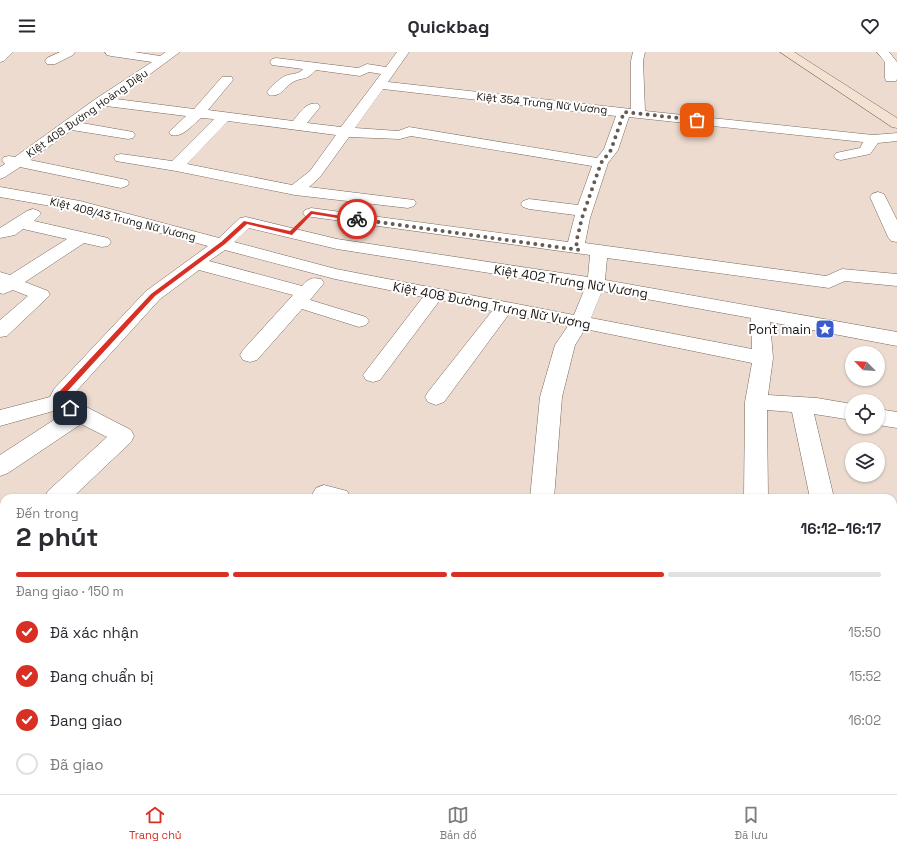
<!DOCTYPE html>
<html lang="vi">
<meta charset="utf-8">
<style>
:root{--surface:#fff;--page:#f2f2f3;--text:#2b2b33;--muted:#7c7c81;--line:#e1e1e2;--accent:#d93025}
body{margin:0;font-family:"Space Grotesk",sans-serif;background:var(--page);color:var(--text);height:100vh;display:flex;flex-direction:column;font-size:15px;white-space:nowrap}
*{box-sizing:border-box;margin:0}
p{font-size:13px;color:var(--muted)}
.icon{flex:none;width:22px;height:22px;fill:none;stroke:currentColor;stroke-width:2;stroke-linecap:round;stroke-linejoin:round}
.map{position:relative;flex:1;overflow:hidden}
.sheet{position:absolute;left:0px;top:442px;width:897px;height:300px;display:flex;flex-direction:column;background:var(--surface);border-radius:12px 12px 0 0;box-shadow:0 1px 3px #0004}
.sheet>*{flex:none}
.needle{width:26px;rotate:294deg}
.tools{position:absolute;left:845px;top:294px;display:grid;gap:8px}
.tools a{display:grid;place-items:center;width:40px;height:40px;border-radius:50%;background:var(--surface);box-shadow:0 1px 3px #0004;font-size:20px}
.pin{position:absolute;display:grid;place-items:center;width:34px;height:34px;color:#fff;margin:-17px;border-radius:8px;box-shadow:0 2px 6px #0006}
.courier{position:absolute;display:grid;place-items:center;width:40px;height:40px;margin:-20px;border:3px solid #d93025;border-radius:50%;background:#fff;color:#222;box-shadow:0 1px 5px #0007}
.head em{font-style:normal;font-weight:600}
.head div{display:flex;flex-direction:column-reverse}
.head{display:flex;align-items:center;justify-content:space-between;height:68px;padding:0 16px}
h1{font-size:26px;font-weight:600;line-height:30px}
.bar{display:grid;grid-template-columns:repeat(4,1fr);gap:6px 4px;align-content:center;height:48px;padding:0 16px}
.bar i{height:5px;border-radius:3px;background:var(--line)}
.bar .current{background:var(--accent)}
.bar p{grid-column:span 4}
ol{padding:0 16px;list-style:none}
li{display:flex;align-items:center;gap:12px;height:44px}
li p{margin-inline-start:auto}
li .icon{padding:4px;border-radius:50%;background:var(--accent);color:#fff;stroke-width:4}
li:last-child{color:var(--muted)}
li i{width:22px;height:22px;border:2px solid var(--line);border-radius:50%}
header{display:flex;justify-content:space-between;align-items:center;height:52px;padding:0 16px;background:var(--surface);font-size:18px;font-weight:600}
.menu{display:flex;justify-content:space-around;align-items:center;height:56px;border-top:1px solid var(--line);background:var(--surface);font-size:11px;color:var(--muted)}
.menu a{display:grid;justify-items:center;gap:2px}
.menu .current{color:var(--accent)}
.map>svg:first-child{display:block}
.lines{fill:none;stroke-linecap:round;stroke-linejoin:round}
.minor-casing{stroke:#78695d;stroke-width:1}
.secondary-casing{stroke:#78695d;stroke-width:1}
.minor{fill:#fff;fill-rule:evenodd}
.secondary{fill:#f5e1d1;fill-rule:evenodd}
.route{fill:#d93025}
.done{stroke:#655b54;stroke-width:4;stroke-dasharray:0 7.2}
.labels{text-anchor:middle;stroke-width:4;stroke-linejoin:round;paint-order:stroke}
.far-street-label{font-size:11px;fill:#1c1611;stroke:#fff}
.street-label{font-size:13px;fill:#1c1611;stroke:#fff}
.poi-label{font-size:13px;fill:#1c1611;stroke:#fff;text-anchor:end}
</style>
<header><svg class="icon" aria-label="menu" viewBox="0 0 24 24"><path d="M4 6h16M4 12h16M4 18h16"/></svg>Quickbag<svg class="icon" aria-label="heart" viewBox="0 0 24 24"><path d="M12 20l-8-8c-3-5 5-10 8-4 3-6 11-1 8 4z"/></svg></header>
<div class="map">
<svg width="897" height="742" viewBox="0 0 897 742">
<rect width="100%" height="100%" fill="#eddbcf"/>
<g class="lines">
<defs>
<g id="minor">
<path d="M0,0H13L4,9L0,10Z"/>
<path d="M60,0H75L73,3L55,12H47L45,9L47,6Z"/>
<path d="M105,0H134L160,4L166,0H180L116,47L194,57L222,25H232L233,28L208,58L293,69C300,61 306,49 318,52L320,55L307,71L341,75L381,22L369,20L360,24L316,18C305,30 304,24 293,30C284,35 281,46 269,43L267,40C271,35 279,27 285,24C292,21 298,23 303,17L272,13L270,10L272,7L276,6L358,16L367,12L386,15L397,0H409L388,30L631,57V9L633,0H645L643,9L645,59L873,83L897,81V89L878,91L870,102L841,108L836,107L834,104L836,101L860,96L863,90L629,65L618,98L608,111L590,166L585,191L826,224L842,217L897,222V234L845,229L829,236L607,206L605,228L897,280V294L770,270L773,306L768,343L817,346L852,352V368L814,362L834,446H810L792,360L767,358L768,446H744L745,350L752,311L585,277L575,293L562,345L554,446H530L540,345L555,293L568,274L509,262L444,350L436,353L428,350L425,345L428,340L492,259L440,248L380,328L373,330L366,328L363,323L423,245L335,227L225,198L209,209L302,234C308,227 312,225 321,227L324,231L310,248L366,265L369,269L366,273L359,275L302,257L257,308L250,310L243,308L240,303L243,298L293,243L199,218L160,247L71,345V347L131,378L134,384L131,390L72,446H44L48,439L107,385L81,372L8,421L0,424V403L63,362L57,358L0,374V358L50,345L54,337L146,239L208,194L79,159L0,145V135L80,149L219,186L240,166L246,165L337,187L588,225L590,203L305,164L303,161L305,158L311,156L568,190L575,163L529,157L523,155L521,152L523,149L529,147L578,153L592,114L411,84L400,87L349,85L320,125L309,135L414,148L416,151L414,154L408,156L295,143L176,119L116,109L114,106L116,103L121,102L172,109L214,67L201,66C192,73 183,86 171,83L169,80L186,64L106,54L82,71L133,80L135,83L133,86L128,87L72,78L30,108L127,128L129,131L127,134L121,136L20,115L5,125L0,127V115L5,112L2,108L4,105L9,104L15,105L97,46L152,10L111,4L107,3ZM383,37L616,64L604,97L597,106L409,75L398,79L355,76ZM228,69L336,83L310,119L292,133L187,112ZM249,176L337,197L585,236L574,263L336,217L234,190ZM602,239L751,266L752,297L591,266Z"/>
<path d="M877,0H889L897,10V27L896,29H886L885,26V10Z"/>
<path d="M878,140L884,142L897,168V190L891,189L888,185L870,145L872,142Z"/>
<path d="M33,157L39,159L41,162L34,169L108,186L111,190L108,194L102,195L84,191L25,230L48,239L50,243L7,284L0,285V268L28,244L13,238L3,242L0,241V220L10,223L67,187L23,177L15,183L0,186V176L27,159Z"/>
<path d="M878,357L897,360V376L878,373Z"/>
<path d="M324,433L347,439L351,446H310L316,436Z"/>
<path d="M4,484V510L0,511V486Z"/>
<path d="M893,558L897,559V585L893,584Z"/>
<path d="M300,738H332L330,742H298Z"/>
<path d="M400,738H438L440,742H402Z"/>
<path d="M755,738H817L819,742H755Z"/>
</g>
<path id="secondary" d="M780,0H794L897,66V76L892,75Z"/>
</defs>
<use href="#minor" class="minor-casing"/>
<use href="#secondary" class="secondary-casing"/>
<use href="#minor" class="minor"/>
<use href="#secondary" class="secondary"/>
</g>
<path class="route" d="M311,159L359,167L357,169L312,162L292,183L247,172L225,192L155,244L64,343L62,349L72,354V357H68L56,351V350L59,340L151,242L221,190L244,169L290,179Z"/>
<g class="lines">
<path class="done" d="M357,167L579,198L576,191L582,166L601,111L611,98L624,60L697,68"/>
</g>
<defs>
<symbol id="sight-square" viewBox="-11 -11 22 22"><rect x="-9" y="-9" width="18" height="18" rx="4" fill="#3a5bcc" stroke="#fff"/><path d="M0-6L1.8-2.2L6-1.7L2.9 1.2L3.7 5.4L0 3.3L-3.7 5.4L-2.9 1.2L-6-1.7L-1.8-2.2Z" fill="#fff"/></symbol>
</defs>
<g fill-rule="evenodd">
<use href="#sight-square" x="814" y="266" width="22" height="22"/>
</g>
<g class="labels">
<g class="far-street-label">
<text transform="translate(542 51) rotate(6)" y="4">Kiệt 354 Trưng Nữ Vương</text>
<text transform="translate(87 61) rotate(-35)" y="4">Kiệt 408 Đường Hoàng Diệu</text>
<text transform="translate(123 167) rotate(14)" y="4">Kiệt 408/43 Trưng Nữ Vương</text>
</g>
<g class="street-label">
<text transform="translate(571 229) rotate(9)" y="5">Kiệt 402 Trưng Nữ Vương</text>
<text transform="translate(492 253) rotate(11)" y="5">Kiệt 408 Đường Trưng Nữ Vương</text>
</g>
<g class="poi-label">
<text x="811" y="282">Pont main</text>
</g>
</g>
</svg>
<div class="tools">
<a><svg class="needle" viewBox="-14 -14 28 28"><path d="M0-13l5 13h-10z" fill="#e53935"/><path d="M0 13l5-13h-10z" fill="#7c7c81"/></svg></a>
<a><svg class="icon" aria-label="locate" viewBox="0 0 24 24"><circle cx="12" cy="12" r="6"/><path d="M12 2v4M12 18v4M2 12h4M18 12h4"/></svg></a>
<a><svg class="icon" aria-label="layers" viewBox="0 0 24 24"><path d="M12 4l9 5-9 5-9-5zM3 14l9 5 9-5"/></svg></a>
</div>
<div class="pin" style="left:697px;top:68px;background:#ea580c"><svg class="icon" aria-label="bag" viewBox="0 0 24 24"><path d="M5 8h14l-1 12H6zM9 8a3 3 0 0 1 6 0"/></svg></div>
<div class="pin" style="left:70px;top:356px;background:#1f2937"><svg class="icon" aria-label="home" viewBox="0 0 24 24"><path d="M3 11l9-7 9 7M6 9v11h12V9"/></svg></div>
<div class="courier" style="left:357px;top:167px"><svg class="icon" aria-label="bike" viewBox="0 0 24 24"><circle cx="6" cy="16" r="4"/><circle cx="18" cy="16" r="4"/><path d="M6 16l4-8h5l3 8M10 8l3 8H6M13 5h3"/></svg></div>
<section class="sheet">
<div class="head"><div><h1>2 phút</h1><p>Đến trong</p></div><em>16:12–16:17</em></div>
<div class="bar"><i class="current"></i><i class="current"></i><i class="current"></i><i></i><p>Đang giao · 150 m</p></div>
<ol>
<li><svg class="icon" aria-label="check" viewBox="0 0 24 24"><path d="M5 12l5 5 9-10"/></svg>Đã xác nhận<p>15:50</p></li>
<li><svg class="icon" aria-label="check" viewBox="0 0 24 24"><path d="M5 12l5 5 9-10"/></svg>Đang chuẩn bị<p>15:52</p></li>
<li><svg class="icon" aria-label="check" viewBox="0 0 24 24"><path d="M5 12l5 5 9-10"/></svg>Đang giao<p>16:02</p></li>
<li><i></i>Đã giao</li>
</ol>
</section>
</div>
<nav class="menu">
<a class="current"><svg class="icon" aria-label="home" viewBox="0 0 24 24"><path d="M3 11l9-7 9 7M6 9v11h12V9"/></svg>Trang chủ</a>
<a><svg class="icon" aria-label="map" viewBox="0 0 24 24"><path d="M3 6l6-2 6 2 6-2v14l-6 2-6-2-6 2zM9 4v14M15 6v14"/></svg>Bản đồ</a>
<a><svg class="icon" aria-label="saved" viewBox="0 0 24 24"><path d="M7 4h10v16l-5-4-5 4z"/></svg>Đã lưu</a>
</nav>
